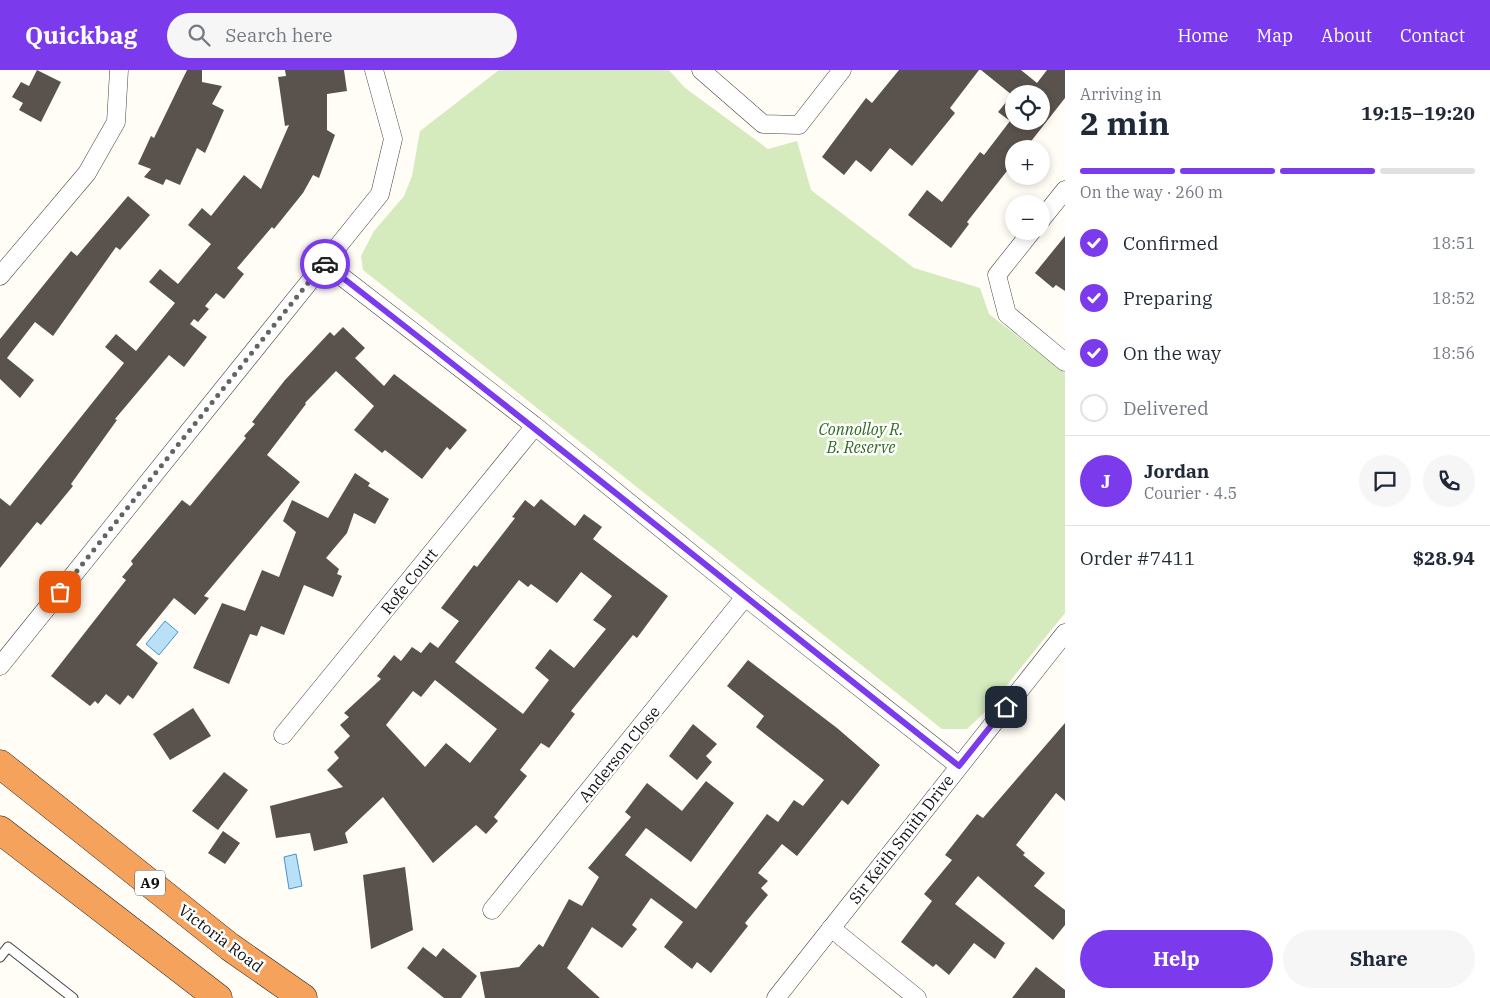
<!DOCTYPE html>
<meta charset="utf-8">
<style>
:root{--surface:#fff;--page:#f6f6f7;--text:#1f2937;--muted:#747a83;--line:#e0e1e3;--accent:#7c3aed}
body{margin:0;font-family:"IBM Plex Serif",serif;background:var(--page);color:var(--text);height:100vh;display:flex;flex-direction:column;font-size:19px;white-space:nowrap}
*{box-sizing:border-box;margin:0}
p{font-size:16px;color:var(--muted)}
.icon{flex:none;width:28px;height:28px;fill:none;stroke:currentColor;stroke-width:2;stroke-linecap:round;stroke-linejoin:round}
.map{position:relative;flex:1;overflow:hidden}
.side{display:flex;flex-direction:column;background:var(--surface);width:425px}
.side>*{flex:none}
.tools{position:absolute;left:1005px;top:15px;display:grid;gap:10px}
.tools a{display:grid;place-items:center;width:45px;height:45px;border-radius:50%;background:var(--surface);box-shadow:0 2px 8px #0003;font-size:25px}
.pin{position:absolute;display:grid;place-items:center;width:42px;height:42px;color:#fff;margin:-21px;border-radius:10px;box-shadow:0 2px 8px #0006}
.courier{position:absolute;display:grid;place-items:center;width:50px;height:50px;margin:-25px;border:4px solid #7c3aed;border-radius:50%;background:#fff;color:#222;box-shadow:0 1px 6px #0007}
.summary em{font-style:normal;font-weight:700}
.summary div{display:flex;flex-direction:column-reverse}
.summary{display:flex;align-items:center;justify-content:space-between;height:85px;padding:0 15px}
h1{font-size:32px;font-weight:700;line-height:38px}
.bar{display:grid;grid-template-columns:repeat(4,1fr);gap:8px 5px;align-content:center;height:60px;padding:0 15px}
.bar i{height:6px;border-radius:4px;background:var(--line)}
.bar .on{background:var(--accent)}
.bar p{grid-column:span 4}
.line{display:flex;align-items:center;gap:12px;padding:0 15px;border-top:1px solid var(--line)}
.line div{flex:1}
.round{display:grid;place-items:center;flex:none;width:52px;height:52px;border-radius:26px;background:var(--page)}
ol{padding:0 15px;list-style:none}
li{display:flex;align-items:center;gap:15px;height:55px}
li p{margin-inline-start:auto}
li .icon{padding:5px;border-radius:50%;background:var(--accent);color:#fff;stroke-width:4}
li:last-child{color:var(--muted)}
li i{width:28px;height:28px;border:2px solid var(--line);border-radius:50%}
.button{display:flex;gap:10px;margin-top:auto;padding:10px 15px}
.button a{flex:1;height:58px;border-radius:30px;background:var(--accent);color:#fff;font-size:20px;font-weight:700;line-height:58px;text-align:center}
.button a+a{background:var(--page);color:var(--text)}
header{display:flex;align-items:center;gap:30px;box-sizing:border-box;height:70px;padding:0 25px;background:var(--accent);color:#fff}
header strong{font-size:24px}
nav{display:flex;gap:28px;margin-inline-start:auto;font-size:18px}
.search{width:350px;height:45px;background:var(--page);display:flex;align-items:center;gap:12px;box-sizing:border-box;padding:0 18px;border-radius:28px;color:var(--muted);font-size:19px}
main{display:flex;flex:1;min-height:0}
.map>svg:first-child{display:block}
.green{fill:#d5ebbd}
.water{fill:#b9e0f7;stroke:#3f96cf}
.building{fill:#5a524d;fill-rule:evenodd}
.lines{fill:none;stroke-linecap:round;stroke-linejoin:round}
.lane-casing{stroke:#444;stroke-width:11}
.street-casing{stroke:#444;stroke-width:19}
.highway-casing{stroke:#222;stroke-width:29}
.lane{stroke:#fff;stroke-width:9}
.street{stroke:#fff;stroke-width:18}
.highway{stroke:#f5a25d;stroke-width:28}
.done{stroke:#646461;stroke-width:5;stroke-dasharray:0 9}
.route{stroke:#7c3aed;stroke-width:6}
.labels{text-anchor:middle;stroke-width:5;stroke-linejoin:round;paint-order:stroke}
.shield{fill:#fff;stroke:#585858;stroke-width:1}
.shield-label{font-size:15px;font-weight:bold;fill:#111}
.park-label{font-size:16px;font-style:italic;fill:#2f6b1f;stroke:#fff}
.street-label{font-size:16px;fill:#111;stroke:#fff}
</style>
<header>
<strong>Quickbag</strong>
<div class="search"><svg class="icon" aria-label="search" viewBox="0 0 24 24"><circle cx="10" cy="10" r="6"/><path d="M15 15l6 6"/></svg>Search here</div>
<nav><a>Home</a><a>Map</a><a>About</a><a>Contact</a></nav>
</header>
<main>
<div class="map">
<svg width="1065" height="928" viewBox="0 0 1065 928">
<rect width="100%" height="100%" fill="#fffdf5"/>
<path class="green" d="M499,0H669L684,17L768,79L797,71L811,120L914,198L980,218L989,244L1065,303V543L986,641L967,659H942L363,200L361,186L374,161L404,126L412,106L420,61Z"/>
<g class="water">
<path d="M165,551L178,562L159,585L146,574Z"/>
<path d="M296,784L302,816L289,819L284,787Z"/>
</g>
<g class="building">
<path d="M37,0L61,12L41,52L19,40L23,33L12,27L21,12L29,16Z"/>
<path d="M187,0H202V12L222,16L212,34L224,40L205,83L197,78L180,115L166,109L163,115L144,107L151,99L138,94L151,66L154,68Z"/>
<path d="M285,0H344L347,21L327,24V60L335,65L319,108L313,105L303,123L274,159L272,157L237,198L244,204L224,229L216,223L205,236L209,239L198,252L194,249L190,254L207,267L184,297L169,285L115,349L117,350L71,414L73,416L41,455L37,452L0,498V428L10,436L124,293L105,277L116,264L136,281L175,233L149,212L160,199L178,214L211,174L188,155L202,138L211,146L244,105L261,119L289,55L285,56L278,7L286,6Z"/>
<path d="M899,0H979L950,38L955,43L912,96L890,78L871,102L856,90L844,105L822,87L866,28L872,33Z"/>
<path d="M981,0H1021L1037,13L1047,0H1065V28L1025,79H1014V92L967,152L969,154L951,178L908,145L927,120L942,132L980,82L984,85L1010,51L998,42L1012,25ZM1014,24H1041V51H1014Z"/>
<path d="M128,126L150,145L120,180L116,177L53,266L35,252L7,288L34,310L20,328L0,309V269L71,181L77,186Z"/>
<path d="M1065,166V221L1056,215L1053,218L1035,203Z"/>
<path d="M343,257L365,278L355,288L384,316L394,304L467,360L450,380L447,377L422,409L385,380L382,383L354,360L374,336L336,301L305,333L306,334L267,385L300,412L204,526L209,528L195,545L174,528L136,575L158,593L133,629L128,625L120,635L106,624L98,634L95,631L90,636L51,606L126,510L122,507L133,494L131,491L182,430L190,436L246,368L244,366L255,354L252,352L285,310L330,262L334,266Z"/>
<path d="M355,403L370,413L368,416L389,429L375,454L354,443L347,463L326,488L339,499L337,504L342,506L333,527L304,515L284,565L261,556L257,566L250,564L229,614L193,598L222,533L245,541L262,500L279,507L296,462L283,451L292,430L328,448Z"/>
<path d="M541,429L575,456L584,444L602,457L593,469L668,526L637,568L633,565L571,641L575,644L549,678L541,673L520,700L527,706L494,747L498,751L486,764L476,755L433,793L383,727L345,763L348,773L314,781L310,763L276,768L270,736L343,717L327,700L339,688L334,682L350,666L340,655L349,647L344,643L381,609L377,606L394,585L401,591L412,577L421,583L430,572L438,578L459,551L441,538L474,495L477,497L515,448L512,447L525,430L534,437ZM581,502L612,526L593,550L606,559L574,598L550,579L535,598L549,610L523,644L455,592L519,510L528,517L531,514L557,533ZM435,610L497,659L470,693L446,673L425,697L386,655L413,621L421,627Z"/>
<path d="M748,590L837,658L880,695L848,735L842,730L797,786L782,774L758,803L768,811L761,818L768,825L745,853L748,856L711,903L697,892L692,899L664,877L683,852L651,828L632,855L637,859L622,878L592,857L567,898L600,928H485L480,902L519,897L539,874L543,877L569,829L582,836L599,807L588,798L631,747L625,742L647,713L682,741L706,711L734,733L691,792L646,758L625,785L696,839L767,744L778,752L794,730L803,736L824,710L756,657L764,646L727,616Z"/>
<path d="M193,638L211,666L170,690L153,664Z"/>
<path d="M1065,653V731L1056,723L1016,775L1025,783L1023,785L1045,803L1034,816L1065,840V855L1053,870L978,806L955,834L1005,873L995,889L974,873L949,905L936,894L933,897L901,872L932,831L924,824L952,790L945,785L977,744L983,748Z"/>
<path d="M693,654L717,674L706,686L712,692L697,710L669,686Z"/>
<path d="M224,702L248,720L218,760L192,741Z"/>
<path d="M223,761L240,773L225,794L208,783Z"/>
<path d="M405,797L413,860L371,879L363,805Z"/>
<path d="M423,877L436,887L443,878L477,906L461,928H444L407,898Z"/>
<path d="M1036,897L1065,920V928H1012Z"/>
</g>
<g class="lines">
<defs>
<path id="lane" d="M0,887L8,877L73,928"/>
<g id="street">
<path d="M701,0L763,54L799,55L842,0"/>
<path d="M1041,150L1065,120"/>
<path d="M1032,161L997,205L1007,244L1065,292"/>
<path d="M324,193L535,356L745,527L959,696"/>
<path d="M0,206L87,103L116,52L119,0"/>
<path d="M0,596L380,124L393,69L374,0"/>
<path d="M283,665L535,356"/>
<path d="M492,840L745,527"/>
<path d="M831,858L917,928"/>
<path d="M776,928L1065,563"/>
</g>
<g id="highway">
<path d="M0,694L230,877L303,928"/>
<path d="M0,760L218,928"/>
</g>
</defs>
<use href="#lane" class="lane-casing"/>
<use href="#street" class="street-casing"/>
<use href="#highway" class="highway-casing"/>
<use href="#lane" class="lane"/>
<use href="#street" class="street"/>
<use href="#highway" class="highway"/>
</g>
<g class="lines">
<path class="done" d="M60,522L324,193L325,194"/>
<path class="route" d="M325,194C538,359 747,529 959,696L1006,637"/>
</g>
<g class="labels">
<rect class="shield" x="135" y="800.5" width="30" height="25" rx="4"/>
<g class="shield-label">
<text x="150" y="818">A9</text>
</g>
<g class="park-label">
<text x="861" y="365">Connolloy R.<tspan x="861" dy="18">B. Reserve</tspan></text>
</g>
<g class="street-label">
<text transform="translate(409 511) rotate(-51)" y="6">Rofe Court</text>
<text transform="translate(619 684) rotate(-51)" y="6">Anderson Close</text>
<text transform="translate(901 769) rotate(-52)" y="6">Sir Keith Smith Drive</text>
<text transform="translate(221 868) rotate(37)" y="6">Victoria Road</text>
</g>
</g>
</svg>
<div class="tools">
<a><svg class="icon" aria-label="locate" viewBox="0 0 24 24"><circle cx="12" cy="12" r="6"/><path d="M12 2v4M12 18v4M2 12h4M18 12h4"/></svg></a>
<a>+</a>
<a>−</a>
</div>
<div class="pin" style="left:60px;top:522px;background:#ea580c"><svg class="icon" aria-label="bag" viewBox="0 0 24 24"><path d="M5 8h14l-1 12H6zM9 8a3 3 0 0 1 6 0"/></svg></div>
<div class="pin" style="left:1006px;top:637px;background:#1f2937"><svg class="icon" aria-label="home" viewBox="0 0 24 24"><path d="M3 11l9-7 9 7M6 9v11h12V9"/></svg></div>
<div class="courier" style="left:325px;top:194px"><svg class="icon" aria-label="car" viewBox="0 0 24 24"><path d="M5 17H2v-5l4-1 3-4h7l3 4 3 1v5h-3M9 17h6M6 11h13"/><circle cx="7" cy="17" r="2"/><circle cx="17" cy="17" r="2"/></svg></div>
</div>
<section class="side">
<div class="summary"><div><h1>2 min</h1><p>Arriving in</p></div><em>19:15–19:20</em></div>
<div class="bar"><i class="on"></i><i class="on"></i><i class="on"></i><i></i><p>On the way · 260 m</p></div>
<ol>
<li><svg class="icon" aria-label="check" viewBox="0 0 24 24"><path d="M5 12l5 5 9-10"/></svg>Confirmed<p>18:51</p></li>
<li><svg class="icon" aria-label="check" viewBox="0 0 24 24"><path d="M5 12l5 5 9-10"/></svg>Preparing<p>18:52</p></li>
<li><svg class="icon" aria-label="check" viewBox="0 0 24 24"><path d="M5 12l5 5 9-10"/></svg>On the way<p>18:56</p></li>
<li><i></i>Delivered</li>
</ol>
<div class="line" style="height:90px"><b class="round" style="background:var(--accent);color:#fff">J</b><div><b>Jordan</b><p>Courier · 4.5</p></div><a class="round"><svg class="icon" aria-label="chat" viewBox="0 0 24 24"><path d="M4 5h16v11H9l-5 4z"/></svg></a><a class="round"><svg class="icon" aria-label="phone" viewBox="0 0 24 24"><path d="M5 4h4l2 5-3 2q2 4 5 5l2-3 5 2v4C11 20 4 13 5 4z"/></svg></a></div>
<div class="line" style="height:65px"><div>Order #7411</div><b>$28.94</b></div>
<div class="button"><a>Help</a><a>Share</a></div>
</section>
</main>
